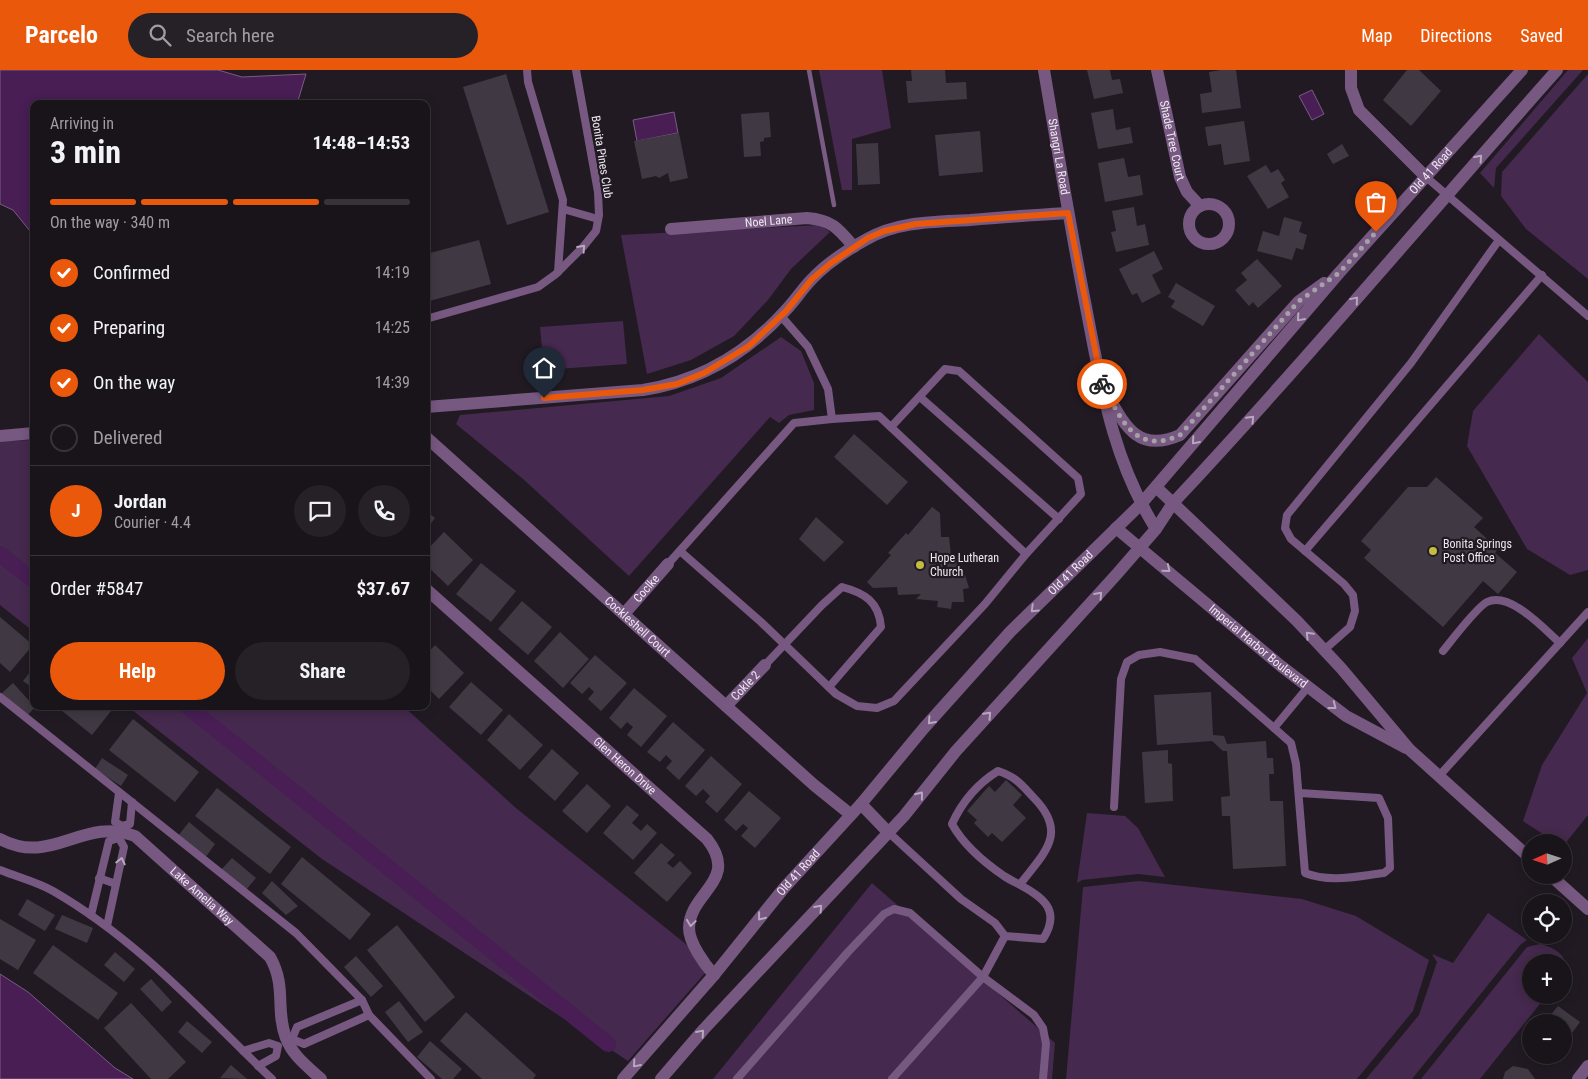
<!DOCTYPE html>
<meta charset="utf-8">
<style>
:root{--surface:#19141a;--page:#262127;--text:#f1f3f6;--muted:#9f9ea2;--line:#373339;--accent:#ea580c}
body{margin:0;font-family:"Roboto Condensed",sans-serif;background:var(--page);color:var(--text);height:100vh;display:flex;flex-direction:column;font-size:19px;white-space:nowrap}
*{box-sizing:border-box;margin:0}
p{font-size:16px;color:var(--muted)}
.icon{flex:none;width:28px;height:28px;fill:none;stroke:currentColor;stroke-width:2;stroke-linecap:round;stroke-linejoin:round}
.map{position:relative;flex:1;overflow:hidden}
.sheet{position:absolute;left:30px;top:30px;width:400px;height:610px;display:flex;flex-direction:column;background:var(--surface);border-radius:10px;box-shadow:0 2px 12px #0003,0 0 0 1px var(--line)}
.sheet>*{flex:none}
.needle{width:32px;rotate:267deg}
.fabs{position:absolute;left:1522px;top:764px;display:grid;gap:10px}
.fabs a{display:grid;place-items:center;width:50px;height:50px;border-radius:50%;background:var(--surface);box-shadow:0 2px 12px #0003,0 0 0 1px var(--line);font-size:25px}
.pin{position:absolute;display:grid;place-items:center;width:42px;height:42px;color:#fff;margin:-51px -21px;border-radius:50% 50% 50% 0;rotate:-45deg;box-shadow:0 0 5px #0007}
.pin .icon{rotate:45deg}
.courier{position:absolute;display:grid;place-items:center;width:50px;height:50px;margin:-25px;border:4px solid #ea580c;border-radius:50%;background:#fff;color:#222;box-shadow:0 1px 6px #0007}
.summary em{font-style:normal;font-weight:700}
.summary div{display:flex;flex-direction:column-reverse}
.summary{display:flex;align-items:center;justify-content:space-between;height:85px;padding:0 20px}
h1{font-size:32px;font-weight:700;line-height:38px}
.bar{display:grid;grid-template-columns:repeat(4,1fr);gap:8px 5px;align-content:center;height:60px;padding:0 20px}
.bar i{height:6px;border-radius:4px;background:var(--line)}
.bar .on{background:var(--accent)}
.bar p{grid-column:span 4}
.line{display:flex;align-items:center;gap:12px;padding:0 20px;border-top:1px solid var(--line)}
.line div{flex:1}
.round{display:grid;place-items:center;flex:none;width:52px;height:52px;border-radius:26px;background:var(--page)}
ol{padding:0 20px;list-style:none}
li{display:flex;align-items:center;gap:15px;height:55px}
li p{margin-inline-start:auto}
li .icon{padding:5px;border-radius:50%;background:var(--accent);color:#fff;stroke-width:4}
li:last-child{color:var(--muted)}
li i{width:28px;height:28px;border:2px solid var(--line);border-radius:50%}
.button{display:flex;gap:10px;margin-top:auto;padding:10px 20px}
.button a{flex:1;height:58px;border-radius:30px;background:var(--accent);color:#fff;font-size:20px;font-weight:700;line-height:58px;text-align:center}
.button a+a{background:var(--page);color:var(--text)}
header{display:flex;align-items:center;gap:30px;box-sizing:border-box;height:70px;padding:0 25px;background:var(--accent);color:#fff}
header strong{font-size:24px}
nav{display:flex;gap:28px;margin-inline-start:auto;font-size:18px}
.search{width:350px;height:45px;background:var(--page);display:flex;align-items:center;gap:12px;box-sizing:border-box;padding:0 18px;border-radius:28px;color:var(--muted);font-size:19px}
.map>svg:first-child{display:block}
.green{fill:#45294e}
.water{fill:#481e55;stroke:#7a5b84}
.lines{fill:none;stroke-linecap:round;stroke-linejoin:round}
.stream{stroke:#7a5b84;stroke-width:4.5}
.canal{stroke:#481e55;stroke-width:16}
.building{fill:#403943}
.service{stroke:#775881;stroke-width:8}
.minor{stroke:#775881;stroke-width:12}
.tertiary{stroke:#775881;stroke-width:12}
.oneway{stroke:#b8a8be}
.done{stroke:#a6a1a8;stroke-width:5;stroke-dasharray:0 9}
.route{stroke:#ea580c;stroke-width:6}
.poi-dot{fill:#c2bd3f;stroke:#211a23;stroke-width:2}
.labels{text-anchor:middle;stroke-width:4.5;stroke-linejoin:round;paint-order:stroke}
.street-label{font-size:12px;fill:#eee9f0;stroke:#211a23}
.poi-label{font-size:12px;fill:#eee9f0;stroke:#211a23;text-anchor:start}
</style>
<header>
<strong>Parcelo</strong>
<div class="search"><svg class="icon" aria-label="search" viewBox="0 0 24 24"><circle cx="10" cy="10" r="6"/><path d="M15 15l6 6"/></svg>Search here</div>
<nav><a>Map</a><a>Directions</a><a>Saved</a></nav>
</header>
<div class="map">
<svg width="1588" height="1009" viewBox="0 0 1588 1009">
<rect width="100%" height="100%" fill="#211a23"/>
<g class="green">
<path d="M819,0H882L891,58L852,69V120H842Z"/>
<path d="M1568,0H1583L1496,98L1494,118L1480,103Z"/>
<path d="M1588,4V209L1526,159L1501,126L1502,102Z"/>
<path d="M820,155L830,162L791,199L768,230L734,266L691,290L647,304L621,165Z"/>
<path d="M623,251L627,294L544,300L540,257Z"/>
<path d="M1539,264L1588,312V500L1570,505L1527,479L1467,376L1473,341Z"/>
<path d="M781,267L801,281L814,313V340L789,345L779,353L770,347L629,506L523,409L456,354L460,345L669,326L721,308Z"/>
<path d="M34,370V562L0,535V371Z"/>
<path d="M1588,568V745L1564,775V772H1555L1523,751L1542,695L1587,623L1572,588Z"/>
<path d="M127,636H403L516,738L712,895L628,991L322,789Z"/>
<path d="M1087,743L1125,746L1138,758L1165,807L1138,804L1082,810L1077,813Z"/>
<path d="M1139,811L1302,829L1356,846L1429,890L1413,941L1357,1009H1066L1083,817Z"/>
<path d="M872,813L1055,973L1052,1009H713Z"/>
<path d="M1488,843L1527,870L1521,874L1412,1009H1366L1419,945L1437,892L1432,884L1453,893Z"/>
<path d="M1540,874C1555,878 1564,883 1568,899L1564,904V892H1531V925H1547L1480,1009H1421L1527,877Z"/>
</g>
<g class="water">
<path d="M0,0H218L242,7L306,4L297,34H34V166L13,140L0,134Z"/>
<path d="M1312,20L1324,44L1312,50L1299,26Z"/>
<path d="M674,42L678,63L637,71L633,50Z"/>
<path d="M0,904L28,922L115,998L133,1009H0Z"/>
</g>
<g class="lines">
<path class="stream" d="M809,0L834,135"/>
<g class="canal">
<path d="M0,484L34,511"/>
<path d="M187,636L608,974"/>
</g>
</g>
<g class="building">
<path d="M911,0H945L946,13L966,12L967,29L908,33L906,11H912Z"/>
<path d="M1087,0H1110L1112,10L1120,9L1123,23L1094,29Z"/>
<path d="M1221,0H1236L1241,38L1202,43L1200,24L1212,22L1209,2Z"/>
<path d="M1407,0H1419L1441,21L1411,56L1383,30Z"/>
<path d="M506,4L549,142L507,155L463,17Z"/>
<path d="M1113,39L1116,60L1130,57L1133,73L1098,79L1091,43Z"/>
<path d="M769,42L771,67L764,68V71L760,72L761,86L744,87L741,44Z"/>
<path d="M1244,51L1250,91L1224,95L1221,74L1208,76L1205,57Z"/>
<path d="M980,61L983,102L939,106L935,65Z"/>
<path d="M679,63L688,108L670,112L668,103L659,108L656,106L642,109L634,71Z"/>
<path d="M878,73L880,114L858,115L856,74Z"/>
<path d="M1342,74L1349,86L1333,94L1327,84Z"/>
<path d="M1124,88L1128,107L1140,105L1143,125L1105,132L1098,93Z"/>
<path d="M1266,95L1271,103L1278,99L1285,110L1281,113L1289,127L1268,139L1247,106Z"/>
<path d="M1134,137L1137,156L1145,154L1149,175L1116,182L1111,162L1116,161L1112,141Z"/>
<path d="M1284,147L1302,152L1299,162L1307,165L1303,180L1296,178L1292,190L1257,181L1263,161L1279,166Z"/>
<path d="M479,170L491,214L426,232V184Z"/>
<path d="M1154,181L1163,199L1152,205L1161,223L1142,233L1137,223L1132,225L1119,199Z"/>
<path d="M1257,189L1282,216L1258,238L1253,232L1249,236L1235,220L1247,210L1241,203Z"/>
<path d="M1176,213L1215,236L1203,256L1171,237L1175,231L1168,227Z"/>
<path d="M854,364L908,412L887,435L834,387Z"/>
<path d="M1436,407L1483,448L1474,457L1498,479L1495,483L1517,502L1498,524L1483,511L1443,557L1364,488L1371,480L1361,471L1408,417H1427Z"/>
<path d="M932,437L940,443L941,467H949L951,485L956,486L960,503L965,505L969,518L963,519L964,532H952L951,539L937,537L938,531L916,529L921,524L898,525L897,517L873,518L867,512L891,485L888,483L906,463L908,465Z"/>
<path d="M426,441L435,448L426,460Z"/>
<path d="M816,447L844,472L824,492L799,469Z"/>
<path d="M444,462L473,490L448,516L426,495V481Z"/>
<path d="M481,493L516,521L491,552L456,524Z"/>
<path d="M522,531L552,557L528,585L498,559Z"/>
<path d="M0,547L33,575L10,602L0,593Z"/>
<path d="M560,562L589,589L563,618L534,591Z"/>
<path d="M435,575L464,603L439,629L426,616V585Z"/>
<path d="M595,585L627,613L601,641L588,629L594,622L589,617L582,624L570,613Z"/>
<path d="M34,597V619L23,611Z"/>
<path d="M471,612L503,640L481,665L449,637Z"/>
<path d="M13,613L34,636H36L26,647L2,623Z"/>
<path d="M634,618L667,646L641,677L627,665L633,657L627,652L621,659L609,648Z"/>
<path d="M1211,622L1213,665L1224,666L1227,674L1266,671L1267,688H1273L1274,704H1269L1270,731H1283L1286,796L1233,799L1230,746H1222L1221,727L1230,726L1227,681H1223L1212,671L1157,675L1154,625Z"/>
<path d="M56,636H115L92,665Z"/>
<path d="M509,644L543,675L520,700L487,670Z"/>
<path d="M133,649L199,702L175,732L109,680Z"/>
<path d="M673,652L705,680L679,710L666,698L672,691L666,685L660,692L647,682Z"/>
<path d="M552,679L579,703L555,731L528,707Z"/>
<path d="M1168,680V693L1172,694L1173,731L1145,733L1142,682Z"/>
<path d="M711,686L742,714L717,743L705,732L710,726L703,719L696,726L685,716Z"/>
<path d="M102,688L128,705L121,716L95,699Z"/>
<path d="M1006,710L1022,725L1013,735L1026,748L1002,772L992,763L988,767L974,753L977,750L967,741L989,716L995,722Z"/>
<path d="M587,714L611,736L587,763L562,741Z"/>
<path d="M217,718L291,777L270,804L195,746Z"/>
<path d="M749,721L781,748L755,778L741,766L748,758L743,754L736,761L724,750Z"/>
<path d="M627,735L639,745L632,753L641,761L647,754L657,763L633,790L603,763Z"/>
<path d="M189,752L215,774L205,788L178,766Z"/>
<path d="M661,773L675,785L667,793L673,798L680,791L692,803L667,832L634,803Z"/>
<path d="M302,787L371,844L350,870L281,814Z"/>
<path d="M232,788L256,808L246,820L221,800Z"/>
<path d="M272,811L298,836L286,845L262,823Z"/>
<path d="M27,829L55,845L45,861L18,845Z"/>
<path d="M62,845L93,858L87,873L55,859Z"/>
<path d="M0,849L36,870L18,900L0,889Z"/>
<path d="M397,855L455,927L425,952L367,880Z"/>
<path d="M53,875L118,923L98,950L33,903Z"/>
<path d="M115,882L135,899L124,912L104,895Z"/>
<path d="M356,886L383,916L371,927L344,897Z"/>
<path d="M151,909L172,932L162,942L140,919Z"/>
<path d="M399,931L423,962L408,972L385,942Z"/>
<path d="M131,933L186,992L168,1009H151L104,958Z"/>
<path d="M1558,936L1580,952L1564,974V952H1545Z"/>
<path d="M466,942L536,1005L533,1009H482L440,971Z"/>
<path d="M187,951L212,972L202,983L178,962Z"/>
<path d="M430,971L462,999L453,1009H442L417,987Z"/>
<path d="M231,995L247,1009L220,1008Z"/>
<path d="M1513,996L1528,999L1535,1009H1503L1505,1002Z"/>
</g>
<g class="lines">
<g class="service">
<path d="M527,0L528,12L563,130L558,202"/>
<path d="M1426,107L1588,246"/>
<path d="M563,139L598,149"/>
<path d="M426,249L538,217L556,204L583,177L596,161L599,145L598,122L576,0"/>
<path d="M920,327L1059,449"/>
<path d="M891,357L945,299L959,301L1078,408L1081,424L1026,484"/>
<path d="M680,481L761,552L836,624L857,636L877,638L894,631L985,534L1026,484L879,346L832,349"/>
<path d="M1305,481L1542,205"/>
<path d="M668,494L794,353L832,349L828,319L808,277L781,246"/>
<path d="M1324,580L1350,557L1355,541L1353,525L1344,514L1291,469L1285,458L1287,445L1411,293L1499,170"/>
<path d="M1443,581C1451,571 1477,537 1487,532C1510,521 1544,559 1560,573"/>
<path d="M765,595L822,535L842,517C865,523 879,532 881,557L829,617"/>
<path d="M0,627L296,863L362,930L369,945L431,1009"/>
<path d="M1274,658L1291,673L1296,694L1305,803C1330,813 1358,806 1384,803L1390,798L1388,748L1379,728L1300,723"/>
<path d="M1439,706L1588,542"/>
<path d="M119,723L115,752L122,756L130,754L132,732"/>
<path d="M1114,737L1121,609L1127,592L1139,585L1160,582L1195,589L1274,658L1308,617"/>
<path d="M887,761L961,829L995,853L1005,866L1043,869C1067,832 1028,821 1004,806C985,793 963,774 952,754C962,732 977,714 998,701C1016,707 1021,714 1034,728C1068,763 1045,782 1021,813"/>
<path d="M0,800C17,807 37,812 53,821C138,870 202,942 272,1009"/>
<path d="M99,808L116,814"/>
<path d="M91,845L109,771L119,768L124,777L107,856"/>
<path d="M362,930L297,957L292,969L304,974L369,945"/>
<path d="M243,981L269,973L278,976L276,986L258,996"/>
<path d="M737,1009L848,882L884,844L894,839L910,843L983,907L1034,945L1043,958L1046,974L1043,1009"/>
<path d="M892,1009L983,907L1005,866"/>
</g>
<g class="minor">
<path id="s1" d="M1157,0L1180,107L1187,122L1200,136"/>
<path d="M1351,0V18L1359,40L1426,107"/>
<circle cx="1209" cy="154" r="20"/>
<path id="s2" d="M671,159L807,148C832,150 838,158 854,177"/>
<path d="M426,337L643,320C700,311 746,284 785,241C795,231 802,219 812,209C827,193 847,180 867,169C898,151 935,152 970,150C1003,147 1035,145 1068,143"/>
<path d="M0,366L34,363"/>
<path id="s3" d="M426,367L814,715L850,744"/>
<path d="M1156,417L1297,551L1341,598L1410,680L1531,789"/>
<path id="s4" d="M1116,458L1281,596L1346,646L1406,678"/>
<path id="s5" d="M426,519L707,769C740,811 690,821 689,858C689,873 705,895 714,905"/>
<path id="s6" d="M624,544L668,494"/>
<path id="s7" d="M726,636L765,595"/>
<path id="s8" d="M0,769C53,797 82,746 135,766L270,887C287,917 275,939 286,968C292,985 308,997 321,1009"/>
<path d="M1550,805L1588,839"/>
<path d="M1578,1009L1588,996"/>
</g>
<g class="tertiary">
<path id="s9" d="M1044,0C1057,77 1070,155 1085,232C1101,313 1111,387 1156,459"/>
<path d="M1106,322C1124,354 1137,384 1180,365L1299,231L1324,213"/>
<path d="M861,734L887,761"/>
<path id="s10" d="M623,1009L714,905L784,818L861,734L924,658L1010,562L1141,434L1339,203L1522,0"/>
<path d="M661,1009L704,959L904,746L956,681L1116,505L1156,459L1173,433C1305,292 1429,144 1557,0"/>
</g>
</g>
<defs><path id="oneway-chevron" d="M-2-3.5L2.5 0L-2 3.5" fill="none" stroke-width="1.6" stroke-linecap="round" stroke-linejoin="round" transform="scale(1.25)"/></defs>
<g class="oneway">
<use href="#oneway-chevron" transform="translate(1479 88) rotate(-48)"/>
<use href="#oneway-chevron" transform="translate(582 178) rotate(-48)"/>
<use href="#oneway-chevron" transform="translate(1355 230) rotate(-50)"/>
<use href="#oneway-chevron" transform="translate(1300 248) rotate(131)"/>
<use href="#oneway-chevron" transform="translate(1251 349) rotate(-47)"/>
<use href="#oneway-chevron" transform="translate(1195 371) rotate(131)"/>
<use href="#oneway-chevron" transform="translate(1167 499) rotate(39)"/>
<use href="#oneway-chevron" transform="translate(1099 525) rotate(-48)"/>
<use href="#oneway-chevron" transform="translate(1034 539) rotate(136)"/>
<use href="#oneway-chevron" transform="translate(1309 565) rotate(-134)"/>
<use href="#oneway-chevron" transform="translate(1333 636) rotate(38)"/>
<use href="#oneway-chevron" transform="translate(988 645) rotate(-47)"/>
<use href="#oneway-chevron" transform="translate(931 651) rotate(132)"/>
<use href="#oneway-chevron" transform="translate(920 725) rotate(-52)"/>
<use href="#oneway-chevron" transform="translate(121 791) rotate(-77)"/>
<use href="#oneway-chevron" transform="translate(819 838) rotate(-48)"/>
<use href="#oneway-chevron" transform="translate(761 847) rotate(129)"/>
<use href="#oneway-chevron" transform="translate(691 853) rotate(98)"/>
<use href="#oneway-chevron" transform="translate(701 963) rotate(-49)"/>
<use href="#oneway-chevron" transform="translate(636 994) rotate(131)"/>
</g>
<g class="lines">
<path class="done" d="M1102,314C1121,348 1134,386 1180,365L1299,231L1339,203L1376,162"/>
<path class="route" d="M544,328L643,320L677,314L704,303L749,276L786,241L812,209L831,193L868,168L884,161L916,154L1068,143L1102,314"/>
</g>
<g class="poi-dot">
<circle cx="1433" cy="481" r="5"/>
<circle cx="920" cy="495" r="5"/>
</g>
<g class="labels">
<g class="street-label">
<text dy="4" stroke="none"><textPath href="#s1" startOffset="72">Shade Tree Court</textPath></text>
<text dy="4" stroke="none"><textPath href="#s9" startOffset="88">Shangri La Road</textPath></text>
<text transform="translate(602 87) rotate(81)" y="4">Bonita Pines Club</text>
<text dy="4" stroke="none"><textPath href="#s10" startOffset="1216">Old 41 Road</textPath></text>
<text dy="4" stroke="none"><textPath href="#s2" startOffset="98">Noel Lane</textPath></text>
<text dy="4" stroke="none"><textPath href="#s10" startOffset="676">Old 41 Road</textPath></text>
<text dy="4" stroke="none"><textPath href="#s6" startOffset="34">Coclke</textPath></text>
<text dy="4" stroke="none"><textPath href="#s3" startOffset="284">Cockleshell Court</textPath></text>
<text dy="4" stroke="none"><textPath href="#s4" startOffset="185">Imperial Harbor Boulevard</textPath></text>
<text dy="4" stroke="none"><textPath href="#s7" startOffset="28">Cokle 2</textPath></text>
<text dy="4" stroke="none"><textPath href="#s5" startOffset="266">Glen Heron Drive</textPath></text>
<text dy="4" stroke="none"><textPath href="#s10" startOffset="271">Old 41 Road</textPath></text>
<text dy="4" stroke="none"><textPath href="#s8" startOffset="229">Lake Amelia Way</textPath></text>
</g>
<g class="poi-label">
<text x="1443" y="478">Bonita Springs<tspan x="1443" dy="14">Post Office</tspan></text>
<text x="930" y="492">Hope Lutheran<tspan x="930" dy="14">Church</tspan></text>
</g>
</g>
</svg>
<div class="fabs">
<a><svg class="needle" viewBox="-14 -14 28 28"><path d="M0-13l5 13h-10z" fill="#e53935"/><path d="M0 13l5-13h-10z" fill="#9f9ea2"/></svg></a>
<a><svg class="icon" aria-label="locate" viewBox="0 0 24 24"><circle cx="12" cy="12" r="6"/><path d="M12 2v4M12 18v4M2 12h4M18 12h4"/></svg></a>
<a>+</a>
<a>−</a>
</div>
<div class="pin" style="left:1376px;top:162px;background:#ea580c"><svg class="icon" aria-label="bag" viewBox="0 0 24 24"><path d="M5 8h14l-1 12H6zM9 8a3 3 0 0 1 6 0"/></svg></div>
<div class="pin" style="left:544px;top:328px;background:#1f2937"><svg class="icon" aria-label="home" viewBox="0 0 24 24"><path d="M3 11l9-7 9 7M6 9v11h12V9"/></svg></div>
<div class="courier" style="left:1102px;top:314px"><svg class="icon" aria-label="bike" viewBox="0 0 24 24"><circle cx="6" cy="16" r="4"/><circle cx="18" cy="16" r="4"/><path d="M6 16l4-8h5l3 8M10 8l3 8H6M13 5h3"/></svg></div>
<section class="sheet">
<div class="summary"><div><h1>3 min</h1><p>Arriving in</p></div><em>14:48–14:53</em></div>
<div class="bar"><i class="on"></i><i class="on"></i><i class="on"></i><i></i><p>On the way · 340 m</p></div>
<ol>
<li><svg class="icon" aria-label="check" viewBox="0 0 24 24"><path d="M5 12l5 5 9-10"/></svg>Confirmed<p>14:19</p></li>
<li><svg class="icon" aria-label="check" viewBox="0 0 24 24"><path d="M5 12l5 5 9-10"/></svg>Preparing<p>14:25</p></li>
<li><svg class="icon" aria-label="check" viewBox="0 0 24 24"><path d="M5 12l5 5 9-10"/></svg>On the way<p>14:39</p></li>
<li><i></i>Delivered</li>
</ol>
<div class="line" style="height:90px"><b class="round" style="background:var(--accent);color:#fff">J</b><div><b>Jordan</b><p>Courier · 4.4</p></div><a class="round"><svg class="icon" aria-label="chat" viewBox="0 0 24 24"><path d="M4 5h16v11H9l-5 4z"/></svg></a><a class="round"><svg class="icon" aria-label="phone" viewBox="0 0 24 24"><path d="M5 4h4l2 5-3 2q2 4 5 5l2-3 5 2v4C11 20 4 13 5 4z"/></svg></a></div>
<div class="line" style="height:65px"><div>Order #5847</div><b>$37.67</b></div>
<div class="button"><a>Help</a><a>Share</a></div>
</section>
</div>
